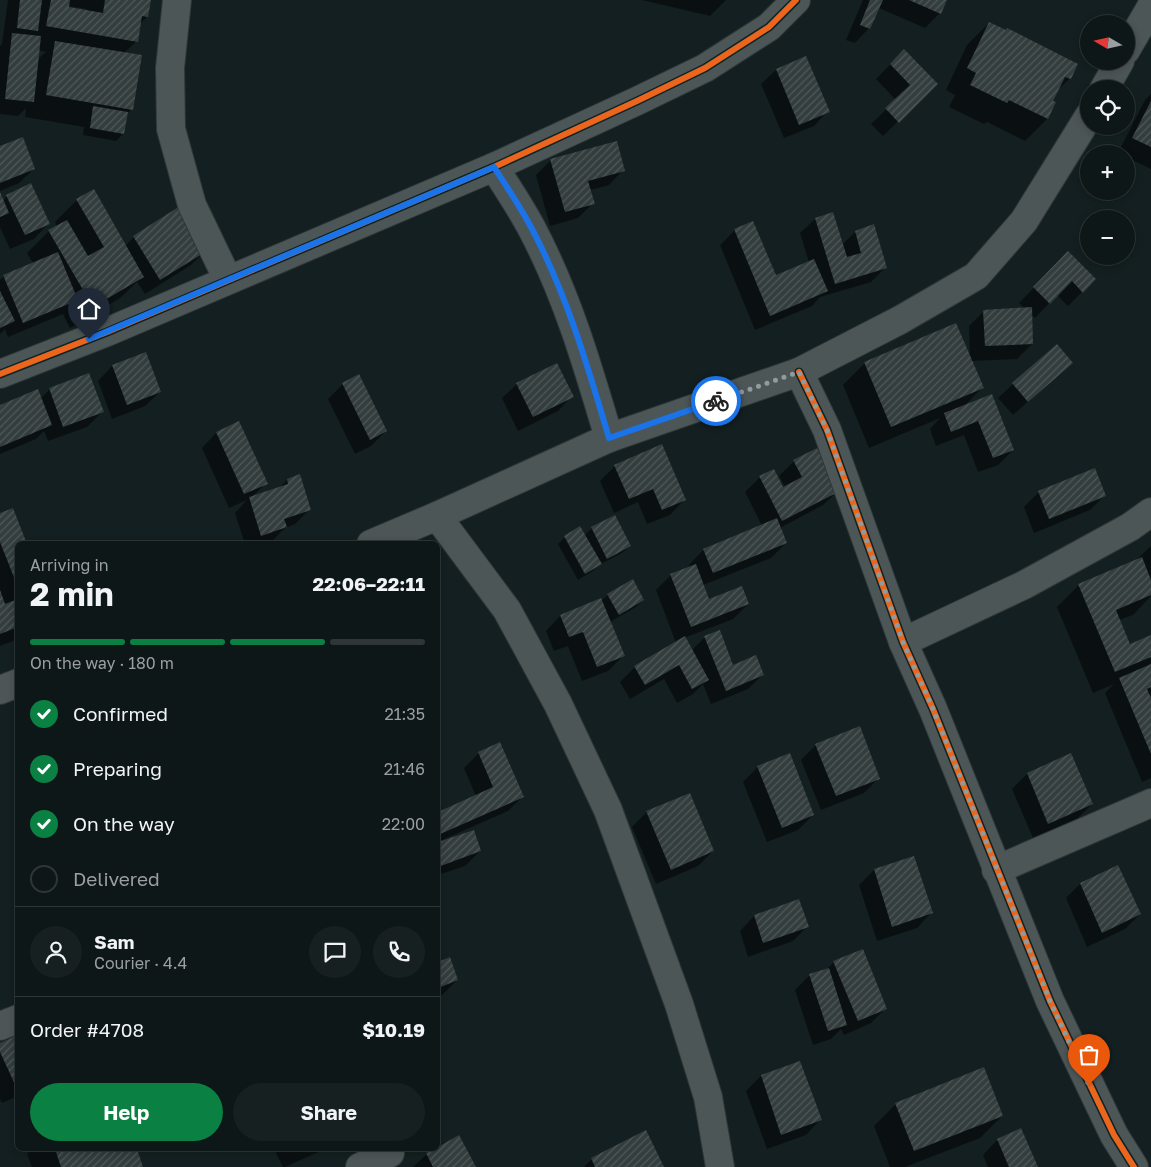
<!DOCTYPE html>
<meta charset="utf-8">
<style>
:root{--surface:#0e1718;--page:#172021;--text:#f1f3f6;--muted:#9b9fa2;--line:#2e3637;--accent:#0b8043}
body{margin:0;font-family:"Golos Text",sans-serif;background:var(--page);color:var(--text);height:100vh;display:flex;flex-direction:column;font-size:19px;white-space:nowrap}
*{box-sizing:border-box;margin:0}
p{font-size:16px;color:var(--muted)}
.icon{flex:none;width:28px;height:28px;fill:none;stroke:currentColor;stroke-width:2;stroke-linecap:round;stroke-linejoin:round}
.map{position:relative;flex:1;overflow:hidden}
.sheet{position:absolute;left:15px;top:541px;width:425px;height:610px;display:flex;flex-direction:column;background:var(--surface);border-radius:8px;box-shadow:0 2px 8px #0003,0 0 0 1px var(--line)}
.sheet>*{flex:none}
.needle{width:32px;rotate:279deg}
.controls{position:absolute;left:1080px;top:15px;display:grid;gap:10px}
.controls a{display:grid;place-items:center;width:55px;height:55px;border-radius:50%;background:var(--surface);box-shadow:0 2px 8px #0003,0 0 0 1px var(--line);font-size:25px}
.pin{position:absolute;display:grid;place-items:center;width:42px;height:42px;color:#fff;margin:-51px -21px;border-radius:50% 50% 50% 0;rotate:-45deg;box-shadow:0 0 5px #0007}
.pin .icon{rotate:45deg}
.courier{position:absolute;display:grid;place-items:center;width:50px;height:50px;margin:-25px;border:4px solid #1a73e8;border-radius:50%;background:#fff;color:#222;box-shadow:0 1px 6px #0007}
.overview em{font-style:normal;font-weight:700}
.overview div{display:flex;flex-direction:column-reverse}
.overview{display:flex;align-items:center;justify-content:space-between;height:85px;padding:0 15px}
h1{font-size:32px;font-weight:700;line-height:38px}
.bar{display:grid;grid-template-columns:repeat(4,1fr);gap:8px 5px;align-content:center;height:60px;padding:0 15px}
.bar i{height:6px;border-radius:4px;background:var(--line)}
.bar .current{background:var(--accent)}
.bar p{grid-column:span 4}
.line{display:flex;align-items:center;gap:12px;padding:0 15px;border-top:1px solid var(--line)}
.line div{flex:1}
.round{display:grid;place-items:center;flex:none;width:52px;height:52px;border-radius:26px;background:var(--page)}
ol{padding:0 15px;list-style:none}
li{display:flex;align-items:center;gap:15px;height:55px}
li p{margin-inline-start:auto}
li .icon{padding:5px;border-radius:50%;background:var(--accent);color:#fff;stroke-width:4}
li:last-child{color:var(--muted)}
li i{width:28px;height:28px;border:2px solid var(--line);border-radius:50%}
.primary-button{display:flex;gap:10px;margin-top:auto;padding:10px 15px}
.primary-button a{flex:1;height:58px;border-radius:30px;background:var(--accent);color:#fff;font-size:20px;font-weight:700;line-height:58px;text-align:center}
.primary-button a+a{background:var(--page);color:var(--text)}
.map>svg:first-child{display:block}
.shadow{fill:#0007;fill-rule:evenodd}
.building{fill:url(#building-hatch)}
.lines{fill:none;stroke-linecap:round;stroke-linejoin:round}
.minor-casing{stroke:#2f3839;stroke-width:30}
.minor{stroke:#4d5657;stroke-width:28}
.cycleway-casing{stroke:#0d2426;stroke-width:9}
.cycleway{stroke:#eb651d;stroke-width:6}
.done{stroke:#8f9c9d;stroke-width:5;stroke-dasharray:0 9}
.route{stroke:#1a73e8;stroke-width:6}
</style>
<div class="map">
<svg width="1151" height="1167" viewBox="0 0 1151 1167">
<defs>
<pattern id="building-hatch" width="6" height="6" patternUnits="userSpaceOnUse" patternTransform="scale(1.25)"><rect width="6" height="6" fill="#333d3e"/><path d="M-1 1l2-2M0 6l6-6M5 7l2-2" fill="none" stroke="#50595a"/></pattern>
</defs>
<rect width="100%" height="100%" fill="#131f20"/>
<g class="shadow">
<path d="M8,0H150L147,17L139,25L137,41L124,53L132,109L126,115L123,134L116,141L83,135L84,127L25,117L26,108L18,116L0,114V46L2,44ZM68,6L87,9L86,12L68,8ZM38,50L46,52L37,60Z"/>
<path d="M642,0H726L710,16Z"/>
<path d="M863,0H945L940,13L925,28L879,8L869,28L855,43L846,40Z"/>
<path d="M989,23L1070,78L1056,92L1051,102L1054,103L1047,119L1025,141L987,122L984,124L949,107L955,95L946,90L967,45Z"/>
<path d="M904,51L936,84L883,136L871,124L896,100L876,79Z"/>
<path d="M776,70L828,111L814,126L784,138L761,84Z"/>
<path d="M1151,94V169L1126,157V154L1118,153L1145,100Z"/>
<path d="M0,147L34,169L19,183L0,191Z"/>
<path d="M551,160L623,170L609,185L590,190L593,203L578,218L550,226L536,175Z"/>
<path d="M0,195L3,201L7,196L48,224L34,239L10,249L0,227Z"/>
<path d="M77,200L125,246L134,237L206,250L191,265L145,294L137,282L120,298L70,328L63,314L8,337L5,329L0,334V280L4,276L33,263L27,253L49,231L57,227L55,222Z"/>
<path d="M815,219L842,245L855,232L886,267L871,282L820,297L812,306L755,330L720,245L735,230L775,276L809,262L800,233Z"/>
<path d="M1068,253L1095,279L1068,306L1057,295L1035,318L1031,314L1032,344L1017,359L971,361L982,388L963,407L1013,450L998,465L978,472L964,435L936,446L930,429L940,418L869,448L843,385L865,363L970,358L969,326L984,311L1025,309L1019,303Z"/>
<path d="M1071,363L1013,415L998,398L1013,384Z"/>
<path d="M112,366L160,392L145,406L112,419L98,381Z"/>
<path d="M343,384L386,431L371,446L355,454L328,399Z"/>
<path d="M517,384L572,396L558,411L518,431L502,398Z"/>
<path d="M50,389L102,412L87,427L48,441L44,431L36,439L0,454V406L40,399Z"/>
<path d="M216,433L266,483L252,497L279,488L287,480L310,509L295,524L285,528L271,542L265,544H245L235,513L247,500L229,508L202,448Z"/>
<path d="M794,461L838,491L823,505L780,528L786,543L771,558L703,585L709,601L748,604L733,619L684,638L691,651L705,637L733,666L763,674L748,689L711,704L703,684L693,694L677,703L664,679L630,699L620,682L635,667L676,643L656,590L671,575L690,568L689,565L703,550L762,526L745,492L760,477L782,488L785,487L779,476Z"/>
<path d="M615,466L684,500L670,515L647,524L638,502L614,513L600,481Z"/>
<path d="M1094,470L1104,496L1090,510L1034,533L1024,507L1038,493Z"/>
<path d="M0,514L18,544V639L0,646Z"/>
<path d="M614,517L630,546L622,553L599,565L593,571L578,580L558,544L565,537L584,536L592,528Z"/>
<path d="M1151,546V596L1133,615L1119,620L1129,645L1151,636V663L1147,667L1151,666V695L1149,696L1151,701V778L1142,782L1105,693L1114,684L1093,693L1057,607L1079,585L1135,561Z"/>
<path d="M632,581L643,600L636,607L610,622L623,656L608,671L582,681L568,646L554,651L546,631L560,616L601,600V601L608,595Z"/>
<path d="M18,722V734L14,726Z"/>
<path d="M816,745L879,778L864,793L821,810L801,760Z"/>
<path d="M479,753L523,796L508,811L442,840L443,842L480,851L465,866L438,875V813L476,796L464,768Z"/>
<path d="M1071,755L1092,804L1077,819L1033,838L1012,789L1027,774Z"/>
<path d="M758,767L813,815L798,830L767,842L743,782Z"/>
<path d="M647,812L713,851L698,866L656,884L632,827Z"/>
<path d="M874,870L931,913L917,928L877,941L859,885Z"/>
<path d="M1080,884L1140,914L1125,929L1087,947L1066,898Z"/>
<path d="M798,900L808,926L793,941L748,957L740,931L754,916Z"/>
<path d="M449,959L457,980L442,995L438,997V963Z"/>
<path d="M834,962L886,1008L871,1023L844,1035L841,1029L831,1039L813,1045L795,990L810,975L826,970Z"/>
<path d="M18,1037V1096L2,1103L0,1099V1045Z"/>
<path d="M800,1062L820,1120L806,1135L767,1149L746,1091L761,1076Z"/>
<path d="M896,1104L1002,1116L980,1138L905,1167H890L874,1126Z"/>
<path d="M459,1137L474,1167H413L427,1154Z"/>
<path d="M997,1140L1037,1167H988L983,1155Z"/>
<path d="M32,1149H135L142,1167H32L27,1154Z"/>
<path d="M274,1149H325L285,1167H283Z"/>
<path d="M592,1159L662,1167H584Z"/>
</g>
<g class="building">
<path d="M20,0H42L38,31L17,28Z"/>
<path d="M51,0H70L69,7L103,13L105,0H151L148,17L142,16L138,42L46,26Z"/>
<path d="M870,0H883L870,29L860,25Z"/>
<path d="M909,0H947L941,14Z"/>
<path d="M989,22L1006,30L1007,28L1078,64L1071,79L1065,77L1053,101L1056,102L1048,119L1009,100L1007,103L970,85L976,73L967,68Z"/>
<path d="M12,33L41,36L34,102L5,99Z"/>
<path d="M55,41L142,55L133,110L46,95Z"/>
<path d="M904,49L938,84L899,123L885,108L910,85L890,64Z"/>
<path d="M806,56L830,112L799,125L776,69Z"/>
<path d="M1151,101V147L1132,138Z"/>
<path d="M93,106L128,112L124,134L90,128Z"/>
<path d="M23,137L35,169L0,183V146Z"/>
<path d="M617,141L625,171L588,181L595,204L565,212L550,159Z"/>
<path d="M31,183L50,224L25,235L6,195Z"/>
<path d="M94,189L144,277L93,307L48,230L67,220L88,256L104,247L76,199Z"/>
<path d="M0,192L9,213L0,217Z"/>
<path d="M180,206L207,251L160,280L133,236Z"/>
<path d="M833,212L847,257L861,253L855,231L874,224L887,268L835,284L815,218Z"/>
<path d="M753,221L776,275L814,259L828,291L770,316L734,229Z"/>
<path d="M1068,251L1096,279L1083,293L1072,281L1050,304L1033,287Z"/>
<path d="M58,252L78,300L23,323L3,275Z"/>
<path d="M0,291L15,321L0,328Z"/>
<path d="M1032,307L1033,344L985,346L983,310Z"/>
<path d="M956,323L984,388L891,427L864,362Z"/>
<path d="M1057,344L1073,363L1028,402L1012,383Z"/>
<path d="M146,352L161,392L127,405L112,365Z"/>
<path d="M557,363L574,397L533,417L516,383Z"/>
<path d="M89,373L104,412L63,427L49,388Z"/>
<path d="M359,374L387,431L370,440L342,383Z"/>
<path d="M38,389L52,425L0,447V405Z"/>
<path d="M992,394L1014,450L993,458L978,421L951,432L944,413Z"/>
<path d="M239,421L268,484L244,494L216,432Z"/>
<path d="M662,444L686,500L662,510L653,489L629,499L614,465Z"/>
<path d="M817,448L840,491L782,521L759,476L774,469L783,487L802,477L793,460Z"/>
<path d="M1095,468L1106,496L1049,519L1038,491Z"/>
<path d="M300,474L311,510L284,519L287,527L261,536L249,497L288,484L287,479Z"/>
<path d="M13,508L27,544H18L17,585L0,542V513Z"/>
<path d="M615,515L631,546L607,559L591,527Z"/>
<path d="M777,518L787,543L713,573L703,549Z"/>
<path d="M580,526L602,564L585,574L564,536Z"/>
<path d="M1142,557L1151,580V595L1116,610L1130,644L1151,635V657L1115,672L1078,584Z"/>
<path d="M696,564L709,599L742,586L749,604L691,627L670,574Z"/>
<path d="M633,579L644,600L619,615L607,594Z"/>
<path d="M0,590L5,604L18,599V627L0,634Z"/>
<path d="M601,598L625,656L597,667L583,632L569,637L560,615Z"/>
<path d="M720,630L733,665L756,655L764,675L726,691L704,636Z"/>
<path d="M685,636L709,680L692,689L679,665L645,685L634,666Z"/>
<path d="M1151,664V687L1147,689L1151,698V754L1119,678Z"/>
<path d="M860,726L880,779L836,796L815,744Z"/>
<path d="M500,742L524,797L438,835V812L493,787L478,752Z"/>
<path d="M790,753L814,815L782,828L757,766Z"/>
<path d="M1071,753L1093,804L1048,824L1027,773Z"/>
<path d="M690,793L714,851L671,870L646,811Z"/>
<path d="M474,830L481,851L438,867V842Z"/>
<path d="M914,856L933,913L892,927L874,869Z"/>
<path d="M1118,865L1141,914L1102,933L1080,883Z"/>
<path d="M799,899L809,927L763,943L754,915Z"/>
<path d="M863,949L887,1009L858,1021L833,961Z"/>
<path d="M450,957L458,980L438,988V962Z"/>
<path d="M829,968L847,1025L828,1031L809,974Z"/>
<path d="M18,1035V1091L0,1052V1043Z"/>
<path d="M800,1061L822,1120L781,1135L761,1075Z"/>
<path d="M984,1067L1003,1116L914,1151L895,1103Z"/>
<path d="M1021,1128L1038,1167H1009L997,1139Z"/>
<path d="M646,1130L664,1167H595L591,1158Z"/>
<path d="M459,1135L476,1167H433L426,1153L434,1149H438V1147Z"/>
<path d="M55,1149H137L143,1167H61Z"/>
</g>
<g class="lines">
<defs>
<g id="minor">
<path d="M177,0L170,68L171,129L192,205L228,280"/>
<path d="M1126,50L1151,7"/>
<path d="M1104,89L1120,61"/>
<path d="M494,167C507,187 521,208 532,229C567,295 588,367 609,438"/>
<path d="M799,372L827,430L903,642L933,709L1050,1001L1114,1135L1134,1167"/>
<path d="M0,374L107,332L494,167L637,101L705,68L769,27L796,0"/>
<path d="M437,516L507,610L558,704L608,810L679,1004L708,1097L720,1167"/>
<path d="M371,544L437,516L609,438L799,372L900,320L976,276L1024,221L1089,116"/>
<path d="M903,642L1024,585L1130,527L1151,512"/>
<path d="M0,690L18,683"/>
<path d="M996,870L1151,803"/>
<path d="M0,1026L18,1019"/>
<path d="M360,1167L390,1153"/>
</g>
</defs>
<use href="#minor" class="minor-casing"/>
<use href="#minor" class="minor"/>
<defs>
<g id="cycleway">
<path d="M799,372L827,430L903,642L933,709L1050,1001L1114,1135L1134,1167"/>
<path d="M0,374L107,332L494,167L637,101L705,68L769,27L796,0"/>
</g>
</defs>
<use href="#cycleway" class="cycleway-casing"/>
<use href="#cycleway" class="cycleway"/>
</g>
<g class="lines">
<path class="done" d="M716,401L799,372L827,430L903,642L933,709L1050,1001L1089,1085"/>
<path class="route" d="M89,339L494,167C507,187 521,208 532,229C567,295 588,367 609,438L716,401"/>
</g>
</svg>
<div class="controls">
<a><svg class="needle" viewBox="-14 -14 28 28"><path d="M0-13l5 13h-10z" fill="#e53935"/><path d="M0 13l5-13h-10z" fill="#9b9fa2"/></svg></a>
<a><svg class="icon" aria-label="locate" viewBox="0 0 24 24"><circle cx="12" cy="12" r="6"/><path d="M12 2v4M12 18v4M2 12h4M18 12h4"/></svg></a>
<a>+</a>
<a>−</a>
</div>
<div class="pin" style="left:1089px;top:1085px;background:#ea580c"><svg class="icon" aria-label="bag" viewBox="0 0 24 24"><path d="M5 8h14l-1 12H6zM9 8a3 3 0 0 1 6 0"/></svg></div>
<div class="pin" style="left:89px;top:339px;background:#1f2937"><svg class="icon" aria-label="home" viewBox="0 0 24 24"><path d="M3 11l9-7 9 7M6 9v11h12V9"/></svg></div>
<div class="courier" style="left:716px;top:401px"><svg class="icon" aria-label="bike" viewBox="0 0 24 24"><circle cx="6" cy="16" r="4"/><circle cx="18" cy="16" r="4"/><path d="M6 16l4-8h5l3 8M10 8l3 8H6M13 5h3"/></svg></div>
<section class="sheet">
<div class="overview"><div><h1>2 min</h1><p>Arriving in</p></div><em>22:06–22:11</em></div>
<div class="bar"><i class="current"></i><i class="current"></i><i class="current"></i><i></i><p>On the way · 180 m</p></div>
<ol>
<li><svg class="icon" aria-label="check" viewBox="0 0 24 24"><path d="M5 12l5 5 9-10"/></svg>Confirmed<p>21:35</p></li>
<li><svg class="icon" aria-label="check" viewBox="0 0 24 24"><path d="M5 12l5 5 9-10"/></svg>Preparing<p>21:46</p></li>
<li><svg class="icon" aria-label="check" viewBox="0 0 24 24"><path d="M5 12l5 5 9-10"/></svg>On the way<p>22:00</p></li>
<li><i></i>Delivered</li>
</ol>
<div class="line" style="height:90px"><a class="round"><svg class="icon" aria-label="person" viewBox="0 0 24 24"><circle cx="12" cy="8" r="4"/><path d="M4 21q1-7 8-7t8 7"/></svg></a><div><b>Sam</b><p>Courier · 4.4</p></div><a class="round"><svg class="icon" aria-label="chat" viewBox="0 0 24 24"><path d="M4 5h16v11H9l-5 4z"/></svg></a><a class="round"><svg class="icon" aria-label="phone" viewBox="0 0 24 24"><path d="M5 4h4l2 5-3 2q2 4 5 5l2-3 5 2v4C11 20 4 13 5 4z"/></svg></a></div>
<div class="line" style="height:65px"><div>Order #4708</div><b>$10.19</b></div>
<div class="primary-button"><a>Help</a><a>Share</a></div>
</section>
</div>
